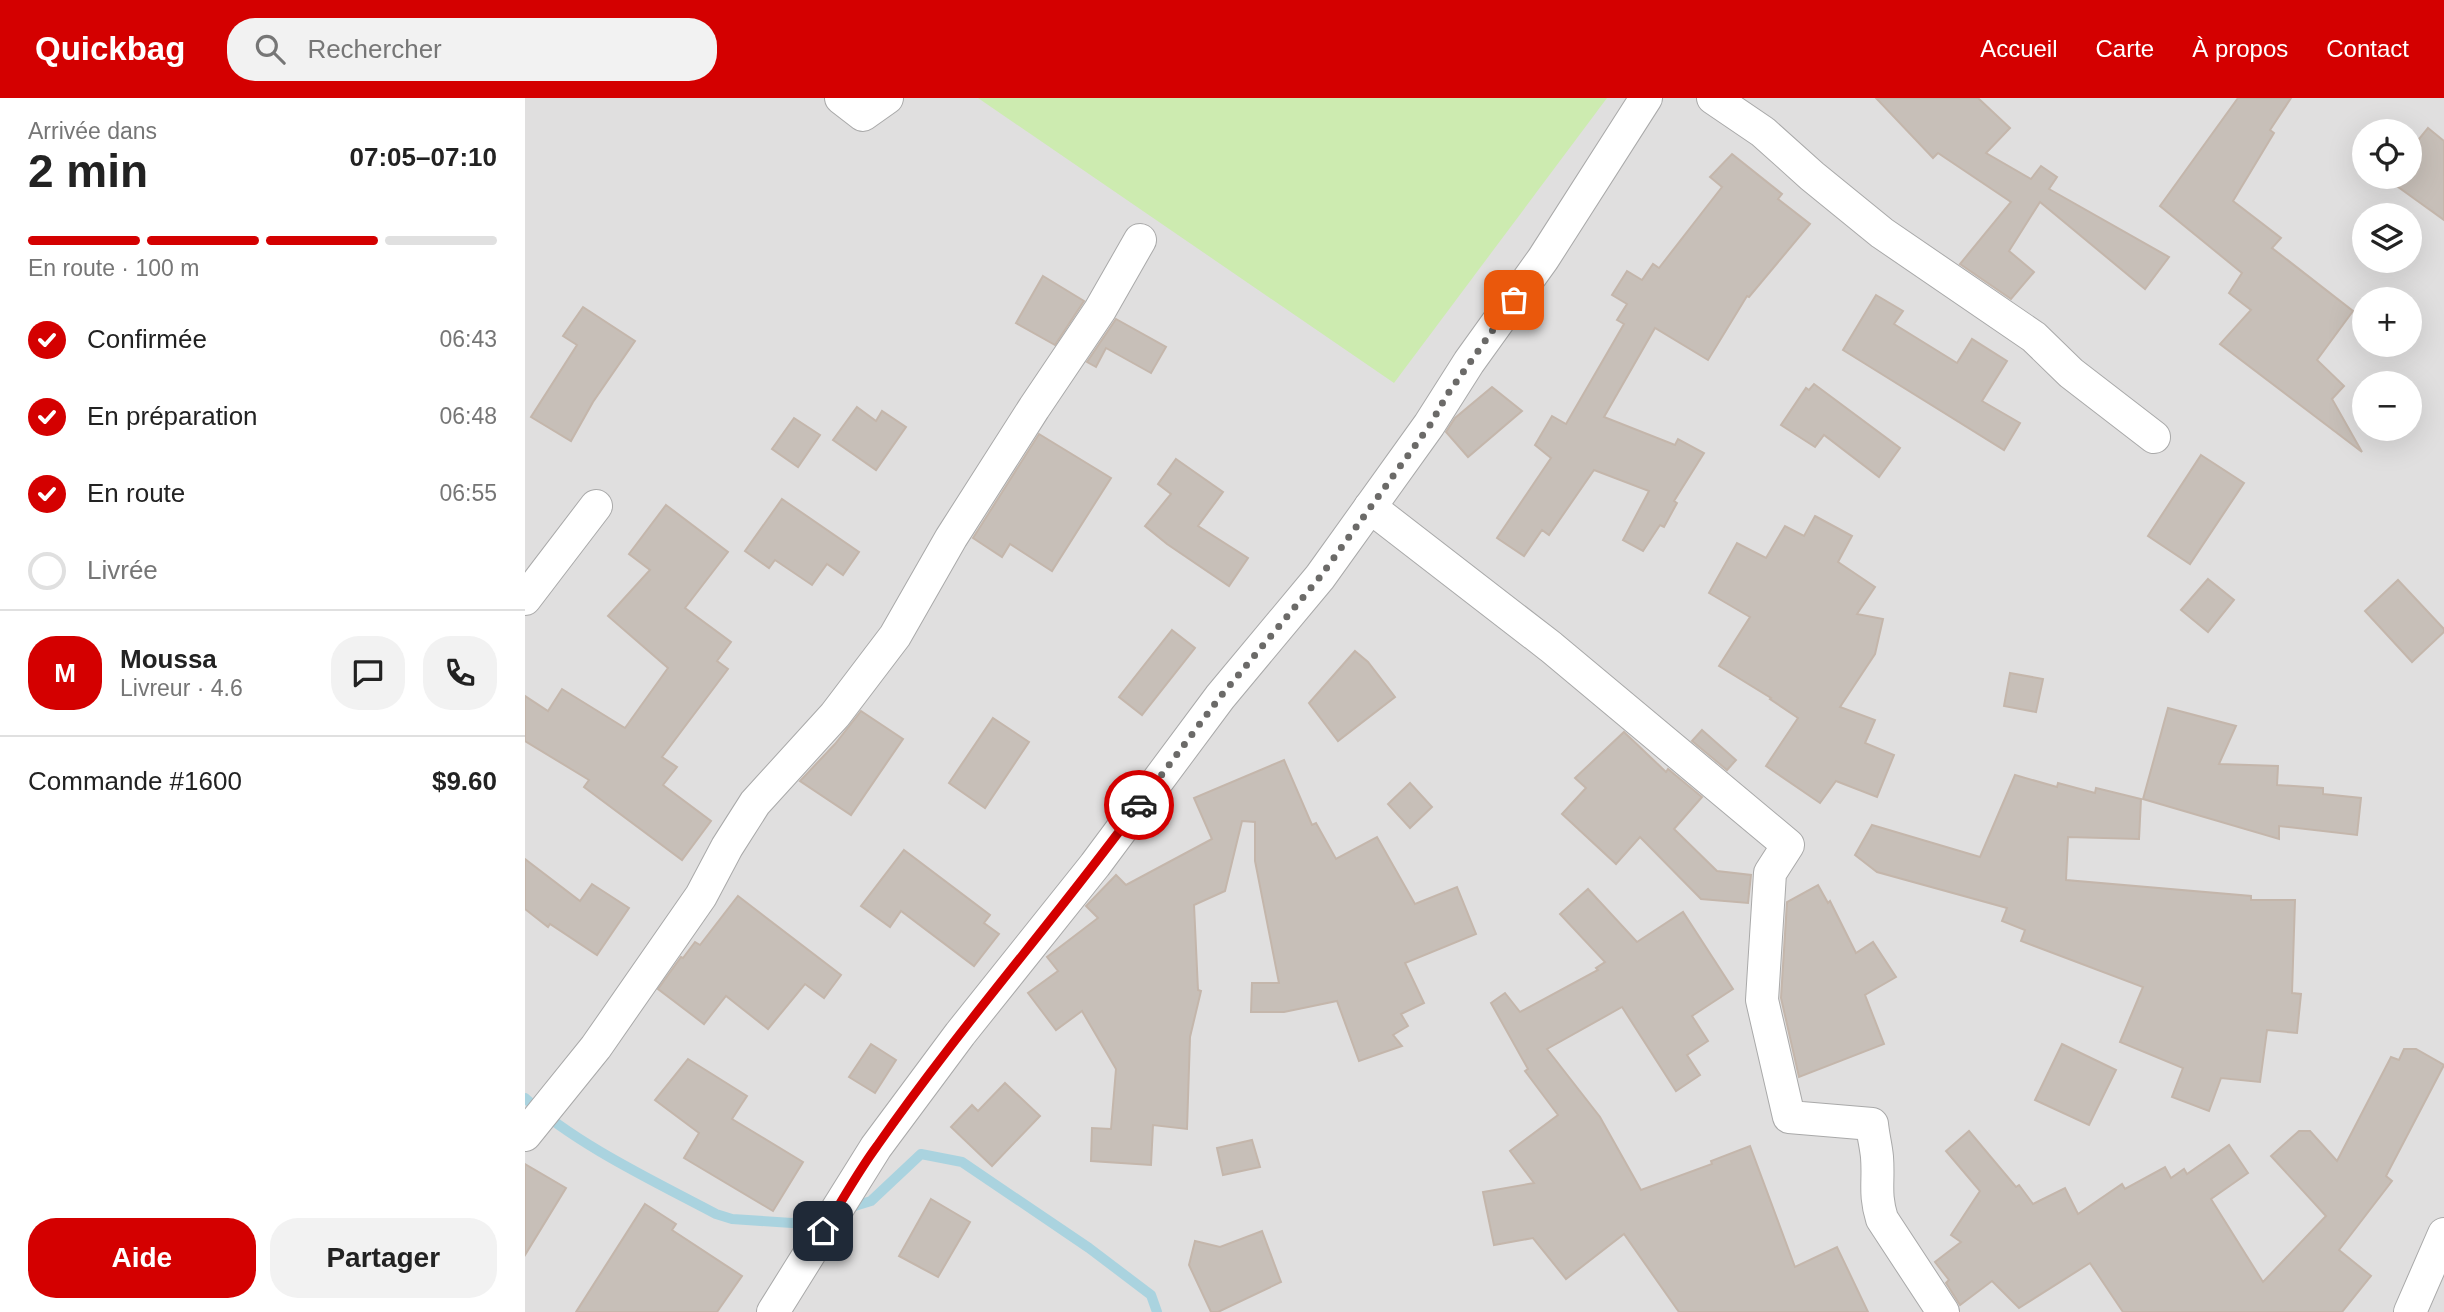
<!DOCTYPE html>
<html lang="fr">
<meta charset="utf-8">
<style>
:root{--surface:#fff;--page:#f2f2f2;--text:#222;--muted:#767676;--line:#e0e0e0;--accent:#d40000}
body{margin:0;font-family:Arial,sans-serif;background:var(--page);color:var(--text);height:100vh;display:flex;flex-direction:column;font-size:26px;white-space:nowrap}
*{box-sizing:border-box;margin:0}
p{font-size:23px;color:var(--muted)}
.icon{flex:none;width:38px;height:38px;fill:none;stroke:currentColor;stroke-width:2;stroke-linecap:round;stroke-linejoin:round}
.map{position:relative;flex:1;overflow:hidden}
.side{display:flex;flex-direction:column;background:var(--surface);width:525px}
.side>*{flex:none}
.buttons{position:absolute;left:1827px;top:21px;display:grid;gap:14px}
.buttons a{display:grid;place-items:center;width:70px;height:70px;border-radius:50%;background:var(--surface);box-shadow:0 7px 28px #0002;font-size:35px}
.pin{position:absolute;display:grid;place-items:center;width:60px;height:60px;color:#fff;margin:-30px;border-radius:14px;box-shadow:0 4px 10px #0006}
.courier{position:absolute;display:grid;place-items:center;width:70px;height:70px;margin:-35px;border:5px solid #d40000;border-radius:50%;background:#fff;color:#222;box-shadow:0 2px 9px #0007}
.head em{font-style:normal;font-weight:800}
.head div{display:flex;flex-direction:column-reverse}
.head{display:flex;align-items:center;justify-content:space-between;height:119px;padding:0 28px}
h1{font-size:46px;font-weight:800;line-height:52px}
.bar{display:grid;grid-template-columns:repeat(4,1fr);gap:10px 7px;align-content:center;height:84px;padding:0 28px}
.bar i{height:9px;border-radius:5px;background:var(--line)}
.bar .on{background:var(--accent)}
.bar p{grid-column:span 4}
.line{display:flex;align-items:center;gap:18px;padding:0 28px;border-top:2px solid var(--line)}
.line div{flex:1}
.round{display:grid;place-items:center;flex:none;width:74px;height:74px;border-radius:28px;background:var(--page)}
ol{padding:0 28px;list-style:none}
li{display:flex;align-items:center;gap:21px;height:77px}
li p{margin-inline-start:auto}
li .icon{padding:7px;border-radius:50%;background:var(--accent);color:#fff;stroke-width:4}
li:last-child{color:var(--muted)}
li i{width:38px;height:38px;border:4px solid var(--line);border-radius:50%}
.button{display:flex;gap:14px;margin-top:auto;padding:14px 28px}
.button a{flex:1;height:80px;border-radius:28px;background:var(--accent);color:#fff;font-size:28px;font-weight:800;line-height:80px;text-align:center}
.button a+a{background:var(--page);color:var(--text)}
header{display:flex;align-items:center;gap:42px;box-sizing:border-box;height:98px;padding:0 35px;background:var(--accent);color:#fff}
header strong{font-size:33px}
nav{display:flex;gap:38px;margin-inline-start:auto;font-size:24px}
.search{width:490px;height:63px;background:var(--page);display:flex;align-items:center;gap:18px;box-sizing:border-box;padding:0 24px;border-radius:28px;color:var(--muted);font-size:26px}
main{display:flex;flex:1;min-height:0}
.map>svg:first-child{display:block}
.residential{fill:#e0dfdf;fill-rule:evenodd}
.grass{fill:#cdebb0}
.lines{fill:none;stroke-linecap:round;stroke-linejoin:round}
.stream{stroke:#aad3df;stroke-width:10}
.building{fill:#c7bfb8;stroke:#c4b6ab;stroke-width:2}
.minor-casing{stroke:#a9a9a9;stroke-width:34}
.minor{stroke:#fff;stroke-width:32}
.done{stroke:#6b6a68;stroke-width:7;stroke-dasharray:0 12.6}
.route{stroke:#d40000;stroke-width:9}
</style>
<header>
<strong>Quickbag</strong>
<div class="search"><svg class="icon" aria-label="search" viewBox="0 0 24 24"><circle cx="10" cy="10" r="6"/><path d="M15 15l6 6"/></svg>Rechercher</div>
<nav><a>Accueil</a><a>Carte</a><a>À propos</a><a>Contact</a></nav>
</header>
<main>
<section class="side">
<div class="head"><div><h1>2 min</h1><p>Arrivée dans</p></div><em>07:05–07:10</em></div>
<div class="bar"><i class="on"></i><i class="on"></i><i class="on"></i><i></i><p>En route · 100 m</p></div>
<ol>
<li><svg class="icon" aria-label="check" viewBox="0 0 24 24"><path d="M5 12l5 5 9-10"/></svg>Confirmée<p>06:43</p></li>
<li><svg class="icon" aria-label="check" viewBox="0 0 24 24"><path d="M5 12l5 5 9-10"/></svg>En préparation<p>06:48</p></li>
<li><svg class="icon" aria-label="check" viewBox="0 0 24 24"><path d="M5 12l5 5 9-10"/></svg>En route<p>06:55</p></li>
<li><i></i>Livrée</li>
</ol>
<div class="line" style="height:126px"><b class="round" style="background:var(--accent);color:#fff">M</b><div><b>Moussa</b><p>Livreur · 4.6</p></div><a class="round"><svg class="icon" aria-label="chat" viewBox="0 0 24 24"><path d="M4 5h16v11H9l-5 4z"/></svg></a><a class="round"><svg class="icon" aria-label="phone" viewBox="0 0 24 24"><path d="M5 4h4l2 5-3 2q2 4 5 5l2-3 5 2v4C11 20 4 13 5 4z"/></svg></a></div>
<div class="line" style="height:91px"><div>Commande #1600</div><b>$9.60</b></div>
<div class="button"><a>Aide</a><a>Partager</a></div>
</section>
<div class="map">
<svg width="1919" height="1214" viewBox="0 0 1919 1214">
<rect width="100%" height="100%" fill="#f2efe9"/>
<path class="residential" d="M0,0H1919V1214H0ZM1839,33H1885V79H1839ZM1839,117H1885V163H1839ZM1839,201H1885V247H1839ZM1839,285H1885V331H1839Z"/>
<path class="grass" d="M453,0H1082L869,285Z"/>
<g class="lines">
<g class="stream">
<path d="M0,1000C52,1047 129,1083 191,1116L207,1121L267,1125L301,1116"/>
<path d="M320,1111L346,1103L396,1056L437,1064L564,1150L626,1197L632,1214"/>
</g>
</g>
<g class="building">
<path d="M1351,0H1453L1485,30L1461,55L1506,81L1516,68L1532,79L1524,91L1644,159L1620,191L1515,104L1484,153L1509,174L1486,201L1435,166L1486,104L1413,55L1408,60Z"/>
<path d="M1713,0H1766L1745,32L1749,35L1708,103L1756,140L1747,150L1828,213L1792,262L1819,288L1807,301L1837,354L1695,246L1726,212L1704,195L1717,175L1635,108Z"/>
<path d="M1903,30L1919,43V122L1869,86L1874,79H1885V52Z"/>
<path d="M1207,56L1257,96L1253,101L1285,126L1224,199L1222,198L1183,262L1130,230L1079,319L1150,347L1153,341L1179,355L1149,403L1152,405L1139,429L1135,427L1118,453L1098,442L1124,393L1069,372L1024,437L1017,432L999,458L972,440L1026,360L1010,347L1027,318L1041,326L1099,226L1092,222L1102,206L1087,197L1102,173L1117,182L1128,166L1134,170L1197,89L1185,79Z"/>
<path d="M518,178L559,203L530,247L491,225Z"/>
<path d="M1351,197L1378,213L1369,226L1432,265L1447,241L1482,263L1457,303L1495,325L1479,352L1318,252Z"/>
<path d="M58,209L110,243L68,304L46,343L6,319L52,247L38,238Z"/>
<path d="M591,221L641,249L626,275L581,250L571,269L562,264Z"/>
<path d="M1289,286L1375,350L1354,379L1299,337L1290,349L1256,327L1281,290L1284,292Z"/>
<path d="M967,289L997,313L943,359L921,334L930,320Z"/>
<path d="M332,309L351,323L357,313L381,329L351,372L308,342Z"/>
<path d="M269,320L295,337L273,369L247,351Z"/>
<path d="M514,336L586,380L527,473L485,446L477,459L448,440Z"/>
<path d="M1676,357L1719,385L1665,466L1623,438Z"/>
<path d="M651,361L698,394L673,428L723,460L704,488L642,446L620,428L646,396L633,386Z"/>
<path d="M257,401L334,454L318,477L302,466L287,487L250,462L244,470L220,453Z"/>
<path d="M141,407L203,454L160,510L206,544L192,563L203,571L137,659L152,669L138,687L186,723L157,762L59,689L64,682L0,643V598L23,613L37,591L100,630L143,570L83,518L125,472L104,456Z"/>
<path d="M1290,418L1327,438L1313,464L1350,489L1332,516L1358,521L1350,556L1315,609L1350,622L1340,645L1369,657L1352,699L1311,683L1295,705L1241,668L1273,620L1245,601L1246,600L1194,568L1225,519L1184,495L1212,445L1241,460L1260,428L1279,438Z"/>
<path d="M1683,481L1709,502L1683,534L1656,512Z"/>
<path d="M1873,482L1919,531V534L1887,564L1840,513Z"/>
<path d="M647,532L670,550L617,617L594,599Z"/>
<path d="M830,553L843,564L870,599L813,643L784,605Z"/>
<path d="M1485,575L1518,581L1511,614L1479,608Z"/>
<path d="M1643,610L1711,628L1694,666L1753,668L1752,687L1798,690V696L1836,700L1832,737L1754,728V741L1618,701Z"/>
<path d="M336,613L378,641L326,717L275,683L310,646Z"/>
<path d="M468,620L504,644L460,710L424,685Z"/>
<path d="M1177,632L1211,662L1202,672L1167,643Z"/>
<path d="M1099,634L1141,674L1143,671L1177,699L1149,731L1192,773L1226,777L1223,805L1176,801L1115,739L1091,766L1037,716L1061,690L1050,680Z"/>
<path d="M759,662L787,727L791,725L811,761L852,739L890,806L932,789L951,836L880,865L899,905L876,916L883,928L868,937L877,948L834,963L812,903L759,914H726L727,885H754L730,763V724L717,723L700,793L669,807L673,892L676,893L665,939L662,1031L628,1027L626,1067L566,1063L567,1030L586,1031L591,971L557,913L531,932L503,895L533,873L522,859L573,820L561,808L591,777L601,787L687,741L669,700Z"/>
<path d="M1490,677L1532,689L1533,685L1570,695L1571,690L1616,701L1614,741L1543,739L1541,782L1726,798V802H1770L1767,895L1776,896L1772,935L1742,932L1735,984L1696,980L1684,1013L1647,999L1658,970L1595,944L1618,889L1496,843L1500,832L1477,823L1482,810L1352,774L1330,757L1347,727L1455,759Z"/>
<path d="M885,685L907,709L885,730L863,706Z"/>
<path d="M379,752L465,817L459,825L474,836L449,868L376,813L365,829L336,808Z"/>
<path d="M0,761L55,803L67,786L104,810L72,857L25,826L23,829L0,811Z"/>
<path d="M1293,787L1303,805L1305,803L1331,855L1348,844L1371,879L1340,897L1359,946L1274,979L1256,900L1262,804Z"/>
<path d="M1063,791L1112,844L1158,814L1208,891L1167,918L1183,943L1162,957L1175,977L1151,993L1097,909L1022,951L1075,1019L1116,1092L1187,1066L1186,1063L1225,1048L1270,1169L1312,1149L1343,1214H1154L1099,1136L1041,1181L1008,1140L969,1147L958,1094L1009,1085L985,1053L1033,1017L1000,973L1003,971L966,905L980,895L995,914L1073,872L1071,870L1080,864L1035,816Z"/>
<path d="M213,798L316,877L299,900L280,886L243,931L201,898L179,926L133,891L156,859L158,860L170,844L175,847Z"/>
<path d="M346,946L371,962L350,995L324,979Z"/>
<path d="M1537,946L1591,972L1564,1027L1510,1002Z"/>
<path d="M1879,951H1891L1919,967L1861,1078L1867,1083L1814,1152L1846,1178L1817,1214H1598L1565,1165L1494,1210L1467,1183L1435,1207L1421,1185L1424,1182L1410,1164L1436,1144L1426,1137L1455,1093L1421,1053L1444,1033L1491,1089L1494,1087L1508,1106L1540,1090L1553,1116L1597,1086L1600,1091L1640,1069L1646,1080L1659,1071L1662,1076L1704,1047L1723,1075L1686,1101L1738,1184L1801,1118L1746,1058L1774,1033H1785L1812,1063L1866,959L1874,962Z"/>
<path d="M163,961L222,998L207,1021L278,1064L248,1113L159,1060L174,1035L130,1002Z"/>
<path d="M480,985L515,1018L467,1068L426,1029L447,1007L453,1013Z"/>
<path d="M727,1042L735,1069L698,1077L692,1050Z"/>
<path d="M0,1066L41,1090L0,1157Z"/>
<path d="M406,1101L445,1124L413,1179L374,1158Z"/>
<path d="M120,1106L151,1126L147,1132L217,1178L192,1214H51Z"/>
<path d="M737,1133L756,1184L693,1214H686L664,1167L670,1143L695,1149Z"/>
</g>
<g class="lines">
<defs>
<g id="minor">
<path d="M316,0L338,17L362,0"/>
<path d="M1188,0L1238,34L1287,78L1357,135L1509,239L1546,275L1629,339"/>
<path d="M845,409L1026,549L1263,747L1245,775L1237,902L1264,1019L1347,1026C1348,1037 1351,1048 1352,1059C1354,1084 1349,1095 1357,1121L1418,1214"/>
<path d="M0,501L71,408"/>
<path d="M0,1037L71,949L176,798L202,749L230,705L310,617L370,538L426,440L509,310L575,212L615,142"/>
<path d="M248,1214L351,1049L435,936L570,767L695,599L795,479L904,327L944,264L1018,161L1121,0"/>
<path d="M1885,1214L1919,1136"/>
</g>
</defs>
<use href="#minor" class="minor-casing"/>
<use href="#minor" class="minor"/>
</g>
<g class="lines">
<path class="done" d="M614,707L695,599L795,479L905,327L922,297L989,202"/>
<path class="route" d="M298,1133C316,1105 332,1075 352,1048C434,930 529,823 614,707"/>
</g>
</svg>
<div class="buttons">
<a><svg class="icon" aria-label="locate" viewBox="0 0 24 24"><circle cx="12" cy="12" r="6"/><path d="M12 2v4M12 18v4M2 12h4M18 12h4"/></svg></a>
<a><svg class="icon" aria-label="layers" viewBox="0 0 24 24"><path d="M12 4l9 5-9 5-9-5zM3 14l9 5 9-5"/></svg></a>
<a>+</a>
<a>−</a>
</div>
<div class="pin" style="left:989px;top:202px;background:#ea580c"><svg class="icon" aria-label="bag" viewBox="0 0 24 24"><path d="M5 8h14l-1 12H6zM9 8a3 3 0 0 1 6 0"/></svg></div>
<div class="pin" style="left:298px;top:1133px;background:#1f2937"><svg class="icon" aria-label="home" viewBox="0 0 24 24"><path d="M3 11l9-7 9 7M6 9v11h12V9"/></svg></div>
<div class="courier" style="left:614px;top:707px"><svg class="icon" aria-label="car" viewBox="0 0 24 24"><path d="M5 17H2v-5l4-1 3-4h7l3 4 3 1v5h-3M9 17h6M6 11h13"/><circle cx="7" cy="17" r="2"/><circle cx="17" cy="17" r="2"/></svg></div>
</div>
</main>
